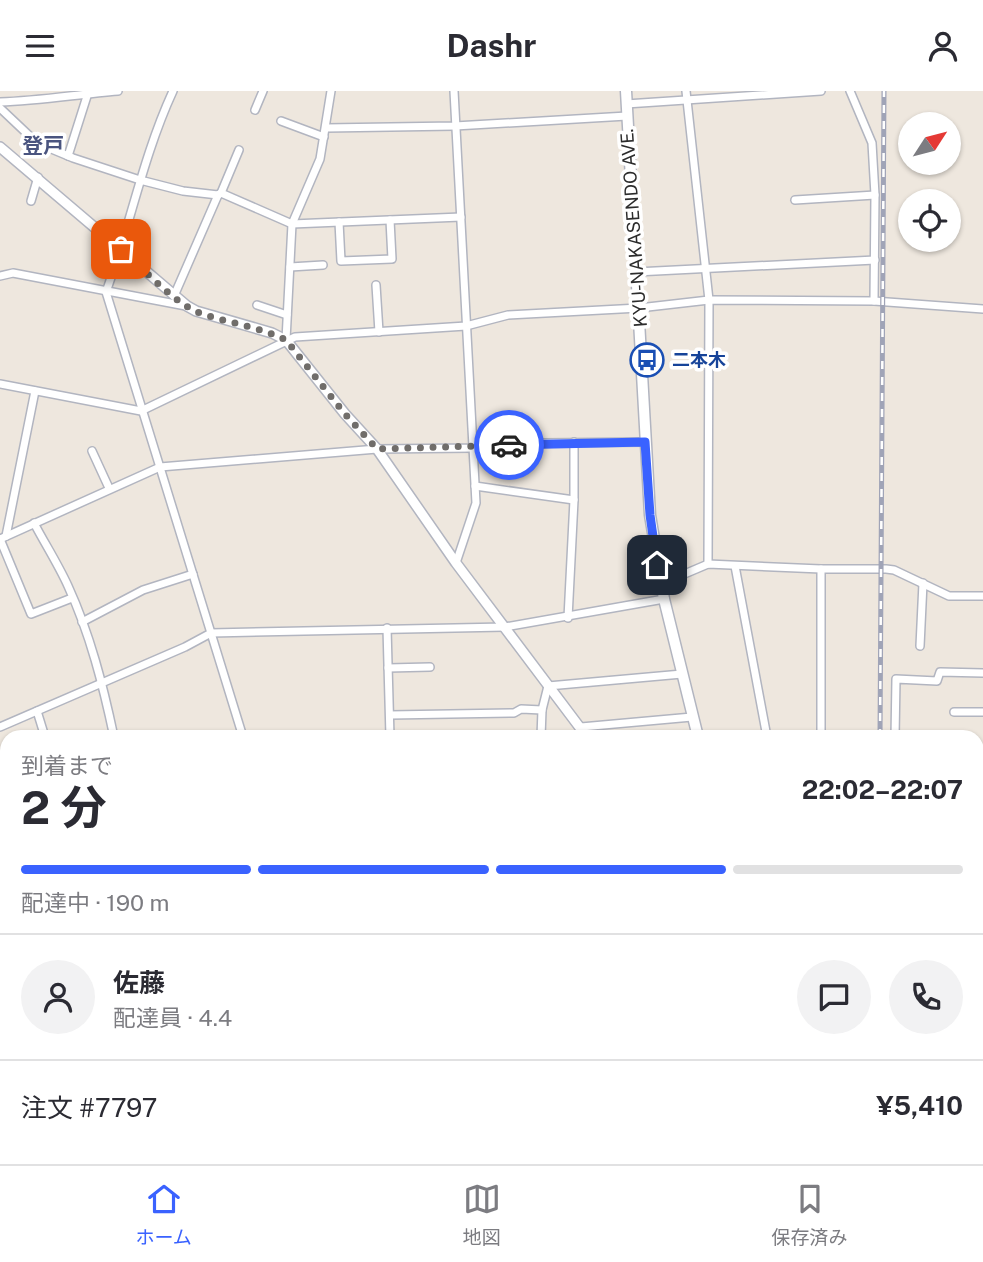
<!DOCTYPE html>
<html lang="ja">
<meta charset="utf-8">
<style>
:root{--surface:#fff;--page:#f2f2f3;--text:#2b2b33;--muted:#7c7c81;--line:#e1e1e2;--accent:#3a62ff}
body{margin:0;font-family:"Public Sans","Noto Sans JP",sans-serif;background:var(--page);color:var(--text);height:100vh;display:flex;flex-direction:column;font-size:26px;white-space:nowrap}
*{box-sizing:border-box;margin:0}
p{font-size:23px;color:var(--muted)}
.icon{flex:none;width:38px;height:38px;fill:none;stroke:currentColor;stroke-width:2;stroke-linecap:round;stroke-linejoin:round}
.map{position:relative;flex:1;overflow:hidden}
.panel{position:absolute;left:0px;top:639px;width:984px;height:436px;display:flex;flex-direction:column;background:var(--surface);border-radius:21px 21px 0 0;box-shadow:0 2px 5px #0004}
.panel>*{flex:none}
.needle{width:46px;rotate:54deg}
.controls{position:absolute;left:898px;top:21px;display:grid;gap:14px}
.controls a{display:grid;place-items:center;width:63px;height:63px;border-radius:50%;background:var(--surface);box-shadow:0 2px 5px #0004;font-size:35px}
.pin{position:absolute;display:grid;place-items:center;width:60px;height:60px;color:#fff;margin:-30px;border-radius:14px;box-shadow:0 4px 10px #0006}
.courier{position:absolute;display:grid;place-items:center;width:70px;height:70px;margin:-35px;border:5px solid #3a62ff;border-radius:50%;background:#fff;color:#222;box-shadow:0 2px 9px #0007}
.head em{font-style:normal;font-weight:700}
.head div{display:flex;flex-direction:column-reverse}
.head{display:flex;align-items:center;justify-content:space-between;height:119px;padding:0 21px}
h1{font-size:46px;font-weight:700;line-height:52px}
.bar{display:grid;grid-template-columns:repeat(4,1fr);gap:10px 7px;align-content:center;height:84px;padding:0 21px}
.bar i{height:9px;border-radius:5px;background:var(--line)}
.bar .current{background:var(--accent)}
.bar p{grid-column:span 4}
.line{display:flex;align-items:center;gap:18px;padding:0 21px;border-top:2px solid var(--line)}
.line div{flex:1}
.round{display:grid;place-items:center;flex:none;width:74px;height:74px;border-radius:37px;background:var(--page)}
header{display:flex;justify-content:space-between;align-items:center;height:91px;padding:0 21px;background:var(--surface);font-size:32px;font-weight:700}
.tab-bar{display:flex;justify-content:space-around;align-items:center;height:98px;border-top:2px solid var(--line);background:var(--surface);font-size:19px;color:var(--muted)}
.tab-bar a{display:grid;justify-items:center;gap:4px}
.tab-bar .current{color:var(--accent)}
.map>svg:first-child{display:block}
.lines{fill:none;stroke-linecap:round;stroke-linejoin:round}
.minor-casing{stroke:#b2b5c0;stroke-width:10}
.tertiary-casing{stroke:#b2b5c0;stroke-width:12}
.secondary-casing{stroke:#b2b5c0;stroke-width:13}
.minor{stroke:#fff;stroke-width:7}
.tertiary{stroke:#fff;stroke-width:9}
.secondary{stroke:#fff;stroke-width:10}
.rail-casing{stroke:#a0a4b7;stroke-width:5}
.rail{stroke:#fff;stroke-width:2.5;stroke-dasharray:8;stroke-linecap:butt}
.done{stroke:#706d6a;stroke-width:7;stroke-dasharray:0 12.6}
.route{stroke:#3a62ff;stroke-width:9}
.labels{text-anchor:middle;stroke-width:7;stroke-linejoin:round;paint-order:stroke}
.street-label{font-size:18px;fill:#2c2c2c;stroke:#fff}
.transit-label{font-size:18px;font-weight:bold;fill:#164399;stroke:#fff;text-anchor:start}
.quarter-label{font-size:21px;font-weight:bold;fill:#4a547f;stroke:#fff}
</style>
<header><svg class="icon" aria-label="menu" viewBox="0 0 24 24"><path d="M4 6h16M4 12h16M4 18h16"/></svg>Dashr<svg class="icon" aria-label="person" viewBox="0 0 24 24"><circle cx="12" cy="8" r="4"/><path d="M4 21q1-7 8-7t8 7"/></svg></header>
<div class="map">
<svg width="983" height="1073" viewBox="0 0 983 1073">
<rect width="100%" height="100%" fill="#eee7de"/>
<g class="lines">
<defs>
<g id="minor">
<path d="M173,0C143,65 130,135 106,201L243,646"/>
<path d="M454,0L476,412L456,472"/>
<path d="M686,0L709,209L708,473"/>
<path d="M850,0L872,52L875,104L874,210"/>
<path d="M0,11C40,10 79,3 118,0"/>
<path d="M626,13L821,0"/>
<path d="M0,17L37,52L73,67L140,89L183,100L218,104L221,102"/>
<path d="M255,19L263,0"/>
<path d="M281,30L324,46"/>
<path d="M326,37L455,35L627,25"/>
<path d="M239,59L221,102L292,133L461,126"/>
<path d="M68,65L88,2"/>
<path d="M795,109L875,104"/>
<path d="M31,110L38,86"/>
<path d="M339,131L341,170L392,168L390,129"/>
<path d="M290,176L323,174"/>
<path d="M636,181L875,169"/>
<path d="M0,185L13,182L186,215"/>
<path d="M376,194L379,241"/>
<path d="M174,205L218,104"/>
<path d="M257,214L287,224"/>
<path d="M286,249L292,133L320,68L331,0"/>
<path d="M0,293L141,320L295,246L466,235L508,224L639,217L709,209L874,210L983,218"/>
<path d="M92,360L109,397"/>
<path d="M475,395L574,409"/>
<path d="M34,432C45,453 58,473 68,495C90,543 103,594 114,646"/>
<path d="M6,445L35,300"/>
<path d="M0,448L160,376L377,358L473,357L543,352L645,351"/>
<path d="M0,448L31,523L72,507"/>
<path d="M735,475L767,646"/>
<path d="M821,478V646"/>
<path d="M661,493L708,473L821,478H886L894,479L949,505H983"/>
<path d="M568,527L574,409V351"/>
<path d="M82,531L143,499L193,483"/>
<path d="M387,537L390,646"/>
<path d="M920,555L923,492"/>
<path d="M388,577L430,576"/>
<path d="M37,620L45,646"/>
<path d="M954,621H983"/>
<path d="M390,624L514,622L521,618L542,619"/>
<path d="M0,636L185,556L211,542L505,536L664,508"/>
<path d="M581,636L692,626"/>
<path d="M350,646L390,645"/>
<path d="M541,646L542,619L548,595L682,583"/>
<path d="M895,646L896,588L937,590L940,581L983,582"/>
<path d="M976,665H983"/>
<path d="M0,720L7,741"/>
<path d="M976,750H983"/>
<path d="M0,836L7,833"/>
<path d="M0,855L7,877"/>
<path d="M976,859H983"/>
<path d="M976,866L983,871"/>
<path d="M0,939L7,937"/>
<path d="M976,954L983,957"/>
<path d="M0,968L7,974"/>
<path d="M976,1015L983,1020"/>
<path d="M0,1038L7,1027"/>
<path d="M61,1068L68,1073"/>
<path d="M289,1068L296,1073"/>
<path d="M382,1068L384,1073"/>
<path d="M28,1073L32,1068"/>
<path d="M541,1073L553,1068"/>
<path d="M571,1073L572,1068"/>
<path d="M671,1073L672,1068"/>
</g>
<g id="tertiary">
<path d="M0,56L187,215L196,220L272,242L286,249L345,323L377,358L456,472L587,646"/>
<path d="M242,1073L244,1068"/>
</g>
<g id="secondary">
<path d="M626,0L650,424L664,508L698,646"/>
<path d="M976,827L983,791"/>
<path d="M841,1068V1073"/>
<path d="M930,1073L931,1068"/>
</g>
</defs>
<use href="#minor" class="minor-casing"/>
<use href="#tertiary" class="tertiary-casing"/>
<use href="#secondary" class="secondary-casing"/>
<use href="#minor" class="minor"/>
<use href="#tertiary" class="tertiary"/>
<use href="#secondary" class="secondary"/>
<defs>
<g id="rail">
<path d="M880,646L884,0"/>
<path d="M815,1073L818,1068"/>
</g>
</defs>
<use href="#rail" class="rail-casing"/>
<use href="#rail" class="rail"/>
</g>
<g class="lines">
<path class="done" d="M121,158C141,176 174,211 197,221C226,232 258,235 286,249L345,323L377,358L509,354"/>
<path class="route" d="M509,354L645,351L650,424L657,474"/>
</g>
<defs>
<symbol id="bus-ring" viewBox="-11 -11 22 22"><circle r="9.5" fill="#fff" stroke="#1a4fb4" stroke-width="1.5"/><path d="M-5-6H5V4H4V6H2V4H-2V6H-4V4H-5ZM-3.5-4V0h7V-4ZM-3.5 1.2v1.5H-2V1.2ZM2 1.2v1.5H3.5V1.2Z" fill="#1a4fb4"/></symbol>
</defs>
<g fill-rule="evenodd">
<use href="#bus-ring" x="628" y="250" width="38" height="38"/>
</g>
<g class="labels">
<g class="street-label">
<text transform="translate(634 137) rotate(-94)" y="6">KYU-NAKASENDO AVE.</text>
</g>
<g class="transit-label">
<text x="672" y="275">二本木</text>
</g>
<g class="quarter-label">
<text x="43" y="62">登戸</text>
</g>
</g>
</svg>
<div class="controls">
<a><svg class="needle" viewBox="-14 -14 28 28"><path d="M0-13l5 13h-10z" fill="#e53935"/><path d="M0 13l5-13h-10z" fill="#7c7c81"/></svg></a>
<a><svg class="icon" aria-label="locate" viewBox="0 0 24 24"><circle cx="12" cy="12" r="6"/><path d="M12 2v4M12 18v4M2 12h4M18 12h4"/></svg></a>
</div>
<div class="pin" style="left:121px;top:158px;background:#ea580c"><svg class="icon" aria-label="bag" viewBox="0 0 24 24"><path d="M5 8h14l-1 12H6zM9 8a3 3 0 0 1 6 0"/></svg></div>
<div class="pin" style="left:657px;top:474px;background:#1f2937"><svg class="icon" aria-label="home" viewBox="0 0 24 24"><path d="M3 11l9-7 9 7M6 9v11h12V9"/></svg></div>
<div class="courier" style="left:509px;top:354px"><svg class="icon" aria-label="car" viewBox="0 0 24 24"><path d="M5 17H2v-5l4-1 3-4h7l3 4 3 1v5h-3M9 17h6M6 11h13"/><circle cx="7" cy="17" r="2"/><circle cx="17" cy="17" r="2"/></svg></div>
<section class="panel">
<div class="head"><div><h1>2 分</h1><p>到着まで</p></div><em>22:02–22:07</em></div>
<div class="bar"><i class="current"></i><i class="current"></i><i class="current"></i><i></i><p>配達中 · 190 m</p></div>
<div class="line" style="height:126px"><a class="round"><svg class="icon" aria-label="person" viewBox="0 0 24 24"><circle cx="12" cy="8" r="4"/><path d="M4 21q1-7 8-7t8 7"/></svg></a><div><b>佐藤</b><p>配達員 · 4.4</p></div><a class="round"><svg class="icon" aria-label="chat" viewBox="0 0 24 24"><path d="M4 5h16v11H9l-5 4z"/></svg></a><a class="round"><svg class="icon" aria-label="phone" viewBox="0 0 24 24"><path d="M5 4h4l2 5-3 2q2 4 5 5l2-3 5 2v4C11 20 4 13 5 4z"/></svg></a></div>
<div class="line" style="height:91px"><div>注文 #7797</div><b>¥5,410</b></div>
</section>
</div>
<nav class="tab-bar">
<a class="current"><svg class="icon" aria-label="home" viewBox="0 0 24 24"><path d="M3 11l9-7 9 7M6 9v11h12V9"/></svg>ホーム</a>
<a><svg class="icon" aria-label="map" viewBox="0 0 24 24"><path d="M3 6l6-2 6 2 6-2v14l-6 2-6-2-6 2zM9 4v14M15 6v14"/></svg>地図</a>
<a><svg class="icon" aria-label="saved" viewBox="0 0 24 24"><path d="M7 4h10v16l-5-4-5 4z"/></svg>保存済み</a>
</nav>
